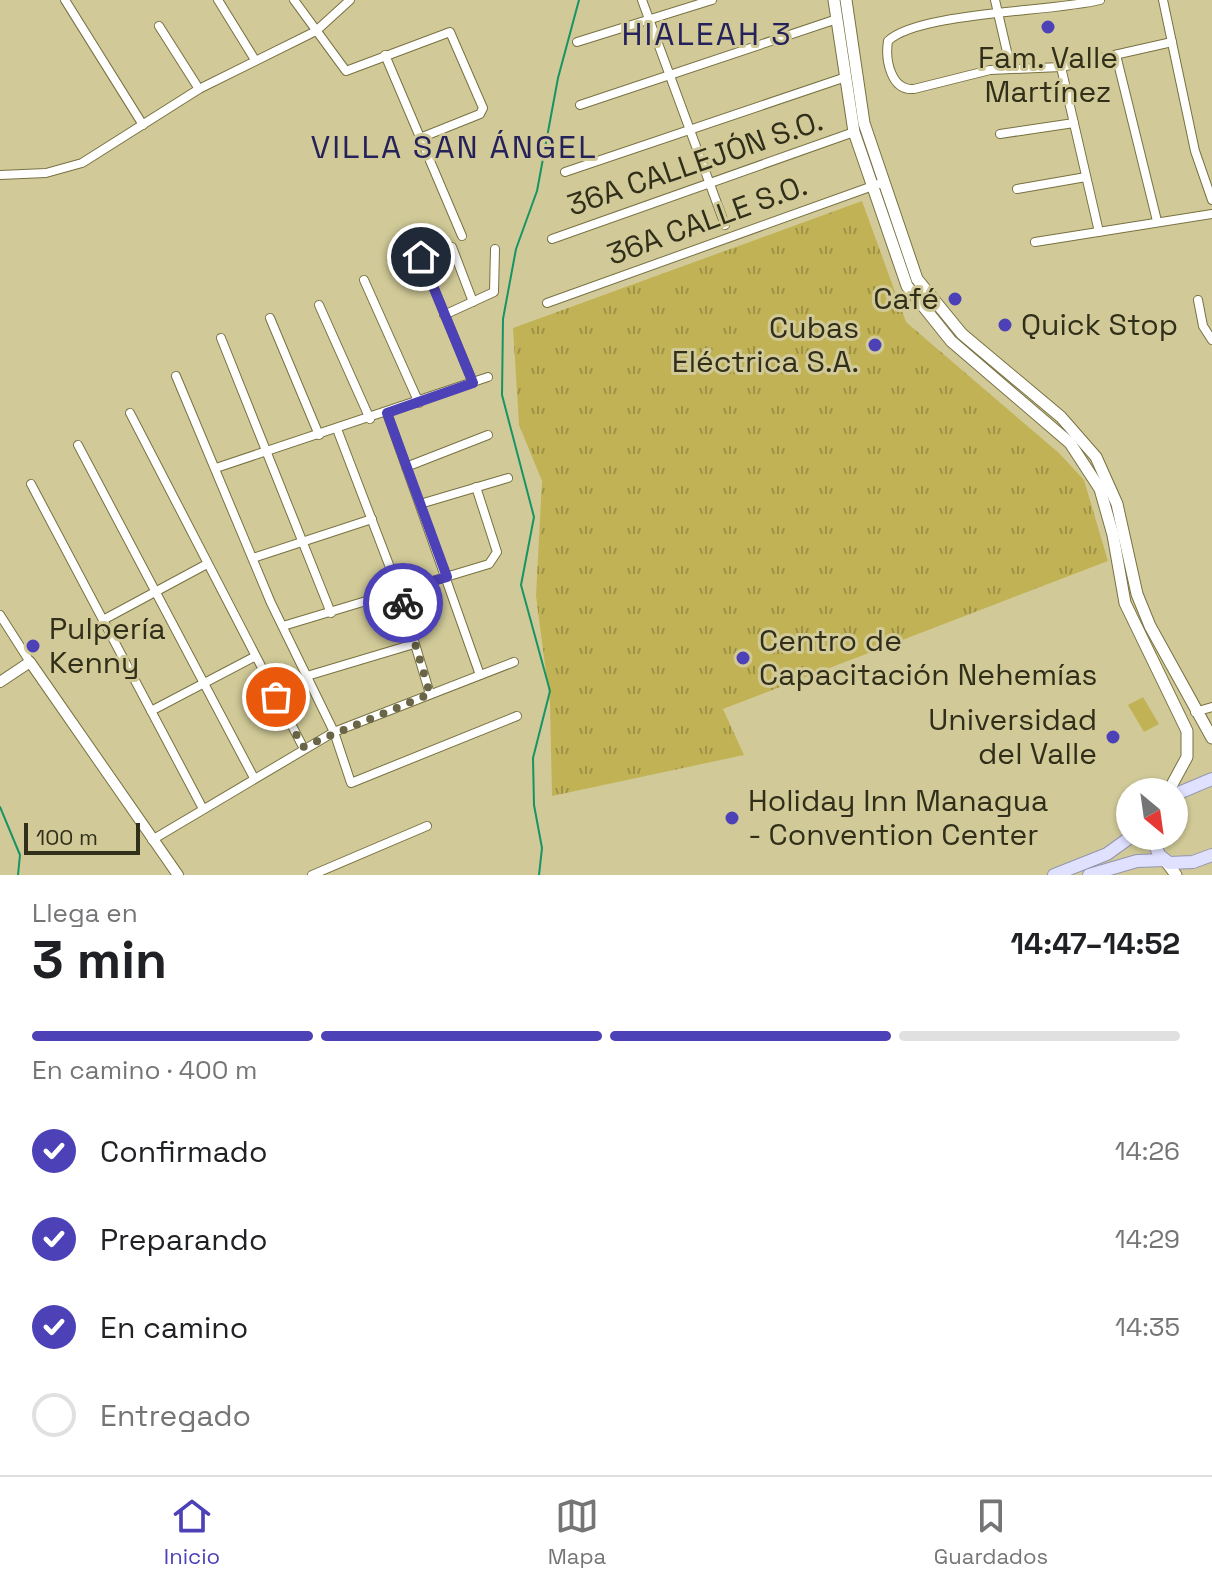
<!DOCTYPE html>
<html lang="es">
<meta charset="utf-8">
<style>
:root{--surface:#fff;--page:#f6f6f6;--text:#202124;--muted:#757577;--line:#e0e0e0;--accent:#4d41b7}
body{margin:0;font-family:"Space Grotesk",sans-serif;background:var(--page);color:var(--text);height:100vh;display:flex;flex-direction:column;font-size:30px;white-space:nowrap}
*{box-sizing:border-box;margin:0}
p{font-size:26px;color:var(--muted)}
.icon{flex:none;width:44px;height:44px;fill:none;stroke:currentColor;stroke-width:2;stroke-linecap:round;stroke-linejoin:round}
.map{position:relative;height:875px;overflow:hidden}
.details{display:flex;flex-direction:column;background:var(--surface);flex:1}
.details>*{flex:none}
.needle{width:52px;rotate:151deg}
.fabs{position:absolute;left:1116px;top:778px;display:grid;gap:16px}
.fabs a{display:grid;place-items:center;width:72px;height:72px;border-radius:50%;background:var(--surface);box-shadow:0 2px 6px #0004;font-size:40px}
.scale{position:absolute;left:24px;bottom:20px;width:116px;box-sizing:border-box;padding-left:8px;border:4px solid #312e1a;border-top:0;font-size:22px;line-height:28px;white-space:nowrap;color:#312e1a;-webkit-text-stroke:6px #d1ca98;paint-order:stroke}
.pin{position:absolute;display:grid;place-items:center;width:68px;height:68px;color:#fff;margin:-34px;border:4px solid #fff;border-radius:50%;box-shadow:0 2px 8px #0007}
.courier{position:absolute;display:grid;place-items:center;width:80px;height:80px;margin:-40px;border:6px solid #4d41b7;border-radius:50%;background:#fff;color:#222;box-shadow:0 2px 10px #0007}
.summary em{font-style:normal;font-weight:700}
.summary div{display:flex;flex-direction:column-reverse}
.summary{display:flex;align-items:center;justify-content:space-between;height:136px;padding:0 32px}
h1{font-size:52px;font-weight:700;line-height:60px}
.bar{display:grid;grid-template-columns:repeat(4,1fr);gap:12px 8px;align-content:center;height:96px;padding:0 32px}
.bar i{height:10px;border-radius:6px;background:var(--line)}
.bar .selected{background:var(--accent)}
.bar p{grid-column:span 4}
ol{padding:0 32px;list-style:none}
li{display:flex;align-items:center;gap:24px;height:88px}
li p{margin-inline-start:auto}
li .icon{padding:8px;border-radius:50%;background:var(--accent);color:#fff;stroke-width:4}
li:last-child{color:var(--muted)}
li i{width:44px;height:44px;border:4px solid var(--line);border-radius:50%}
.tab-bar{display:flex;justify-content:space-around;align-items:center;height:112px;border-top:2px solid var(--line);background:var(--surface);font-size:22px;color:var(--muted)}
.tab-bar a{display:grid;justify-items:center;gap:4px}
.tab-bar .selected{color:var(--accent)}
.map>svg:first-child{display:block}
.grass{fill:url(#grass-tufts)}
.pitch{fill:#c1b355}
.lines{fill:none;stroke-linecap:round;stroke-linejoin:round}
.stream{stroke:#179364;stroke-width:2}
.minor-casing{stroke:#787141;stroke-width:10}
.tertiary-casing{stroke:#787141;stroke-width:12}
.secondary-casing{stroke:#787141;stroke-width:13}
.primary-casing{stroke:#9495af;stroke-width:14}
.minor{stroke:#fff;stroke-width:8}
.tertiary{stroke:#fff;stroke-width:10}
.secondary{stroke:#fff;stroke-width:11}
.primary{stroke:#dfe1ff;stroke-width:12}
.done{stroke:#696546;stroke-width:8;stroke-dasharray:0 14.4}
.route{stroke:#4d41b7;stroke-width:10}
.poi-dot{fill:#4d41b7;stroke:#d1ca98;stroke-width:3}
.labels{text-anchor:middle;stroke-width:6;stroke-linejoin:round;paint-order:stroke}
.poi-label{font-size:30px;fill:#312e1a;stroke:#d1ca98;text-anchor:start}
.street-label{font-size:30px;fill:#312e1a;stroke:#d1ca98}
.neighbourhood-label{font-size:32px;letter-spacing:2px;fill:#25215b;stroke:#d1ca98}
</style>
<div class="map">
<svg width="1212" height="875" viewBox="0 0 1212 875">
<defs>
<pattern id="grass-tufts" width="24" height="20" patternUnits="userSpaceOnUse" patternTransform="scale(2)"><rect width="24" height="20" fill="#c1b355"/><path d="M3 7l-1-3M5 7V3M7 7l1-3M15 17l-1-3M17 17v-4M19 17l1-3" fill="none" stroke="#9d9246"/></pattern>
</defs>
<rect width="100%" height="100%" fill="#d1ca98"/>
<path class="grass" d="M862,201L906,322L1059,453L1084,480L1108,561L723,709L744,755L552,796L550,703L536,596L542,481L519,425L513,328Z"/>
<path class="pitch" d="M1143,697L1159,724L1144,732L1128,705Z"/>
<g class="lines">
<g class="stream">
<path d="M0,807L20,855L18,875"/>
<path d="M539,875L542,848L534,805L533,758L550,691L521,585L534,517L502,395L503,319L516,249L537,191L558,78L579,0"/>
</g>
<defs>
<g id="minor">
<path d="M65,0L143,125"/>
<path d="M218,0L255,60"/>
<path d="M294,0L346,71L450,32L483,108L480,114L420,138"/>
<path d="M642,0L725,225"/>
<path d="M995,0L1011,69"/>
<path d="M1100,0C1053,12 918,12 888,41C885,60 891,91 914,89L990,70L1061,67L1172,42"/>
<path d="M1163,0L1195,151L1212,200"/>
<path d="M159,26L199,89"/>
<path d="M577,42L712,0"/>
<path d="M385,55L462,236"/>
<path d="M1116,55L1157,221"/>
<path d="M1061,67L1099,232"/>
<path d="M580,105L837,19"/>
<path d="M1000,134L1074,123"/>
<path d="M565,172L843,78"/>
<path d="M0,175L46,173L82,163L199,89L316,31L350,0"/>
<path d="M1017,189L1086,177"/>
<path d="M552,239L854,132"/>
<path d="M1035,242L1212,214"/>
<path d="M452,247L473,302"/>
<path d="M421,257L473,383"/>
<path d="M364,280L419,403"/>
<path d="M1198,300L1203,326L1212,340"/>
<path d="M547,303L884,182"/>
<path d="M319,305L370,419"/>
<path d="M444,315L494,292L495,249"/>
<path d="M270,318L319,435"/>
<path d="M221,338L331,613"/>
<path d="M176,376L271,603L334,732L351,783L517,716"/>
<path d="M130,413L303,747"/>
<path d="M387,413L480,675"/>
<path d="M337,429L399,591L430,694"/>
<path d="M78,445L254,778"/>
<path d="M406,467L488,435"/>
<path d="M216,468L488,377"/>
<path d="M31,484L202,807"/>
<path d="M420,504L508,478"/>
<path d="M253,558L372,519"/>
<path d="M0,615L30,662"/>
<path d="M103,620L207,564"/>
<path d="M283,626L489,564L497,552L476,487"/>
<path d="M307,676L414,644"/>
<path d="M151,711L254,657"/>
<path d="M1195,712L1212,707"/>
<path d="M152,840L334,732L514,662"/>
<path d="M312,875L427,826"/>
</g>
<path id="tertiary" d="M0,682L30,662L178,875"/>
<g id="secondary">
<path d="M834,0L854,132L907,286L951,341L1070,443L1100,489L1113,535L1125,603L1187,731V757L1168,792"/>
<path d="M846,0L864,123L917,279L962,334L1061,417L1096,457L1117,504L1137,594L1150,626L1212,738"/>
<path d="M1165,860L1176,875"/>
</g>
<g id="primary">
<path d="M1174,795L1212,779"/>
<path d="M1152,836L1159,855L1169,863L1193,862L1212,855"/>
<path d="M1054,875L1107,854L1132,836"/>
<path d="M1089,875L1137,861L1165,860"/>
</g>
</defs>
<use href="#minor" class="minor-casing"/>
<use href="#tertiary" class="tertiary-casing"/>
<use href="#secondary" class="secondary-casing"/>
<use href="#primary" class="primary-casing"/>
<use href="#minor" class="minor"/>
<use href="#tertiary" class="tertiary"/>
<use href="#secondary" class="secondary"/>
<use href="#primary" class="primary"/>
</g>
<g class="lines">
<path class="done" d="M276,697L303,747L430,694L403,603"/>
<path class="route" d="M403,603L399,591L447,577L387,413L473,383L421,257"/>
</g>
<g class="poi-dot">
<circle cx="1048" cy="27" r="8"/>
<circle cx="955" cy="299" r="8"/>
<circle cx="1005" cy="325" r="8"/>
<circle cx="875" cy="345" r="8"/>
<circle cx="33" cy="646" r="8"/>
<circle cx="743" cy="658" r="8"/>
<circle cx="1113" cy="737" r="8"/>
<circle cx="732" cy="818" r="8"/>
</g>
<g class="labels">
<g class="poi-label">
<text x="1048" y="68" text-anchor="middle">Fam. Valle<tspan x="1048" dy="34">Martínez</tspan></text>
<text x="939" y="309" text-anchor="end">Café</text>
<text x="1021" y="335">Quick Stop</text>
<text x="859" y="338" text-anchor="end">Cubas<tspan x="859" dy="34">Eléctrica S.A.</tspan></text>
<text x="49" y="639">Pulpería<tspan x="49" dy="34">Kenny</tspan></text>
<text x="759" y="651">Centro de<tspan x="759" dy="34">Capacitación Nehemías</tspan></text>
<text x="1097" y="730" text-anchor="end">Universidad<tspan x="1097" dy="34">del Valle</tspan></text>
<text x="748" y="811">Holiday Inn Managua<tspan x="748" dy="34">- Convention Center</tspan></text>
</g>
<g class="street-label">
<text transform="translate(695 163) rotate(-19)" y="10">36A CALLEJÓN S.O.</text>
<text transform="translate(707 220) rotate(-20)" y="10">36A CALLE S.O.</text>
</g>
<g class="neighbourhood-label">
<text x="707" y="45">HIALEAH 3</text>
<text x="454" y="158">VILLA SAN ÁNGEL</text>
</g>
</g>
</svg>
<div class="fabs">
<a><svg class="needle" viewBox="-14 -14 28 28"><path d="M0-13l5 13h-10z" fill="#e53935"/><path d="M0 13l5-13h-10z" fill="#757577"/></svg></a>
</div>
<div class="scale">100 m</div>
<div class="pin" style="left:276px;top:697px;background:#ea580c"><svg class="icon" aria-label="bag" viewBox="0 0 24 24"><path d="M5 8h14l-1 12H6zM9 8a3 3 0 0 1 6 0"/></svg></div>
<div class="pin" style="left:421px;top:257px;background:#1f2937"><svg class="icon" aria-label="home" viewBox="0 0 24 24"><path d="M3 11l9-7 9 7M6 9v11h12V9"/></svg></div>
<div class="courier" style="left:403px;top:603px"><svg class="icon" aria-label="bike" viewBox="0 0 24 24"><circle cx="6" cy="16" r="4"/><circle cx="18" cy="16" r="4"/><path d="M6 16l4-8h5l3 8M10 8l3 8H6M13 5h3"/></svg></div>
</div>
<section class="details">
<div class="summary"><div><h1>3 min</h1><p>Llega en</p></div><em>14:47–14:52</em></div>
<div class="bar"><i class="selected"></i><i class="selected"></i><i class="selected"></i><i></i><p>En camino · 400 m</p></div>
<ol>
<li><svg class="icon" aria-label="check" viewBox="0 0 24 24"><path d="M5 12l5 5 9-10"/></svg>Confirmado<p>14:26</p></li>
<li><svg class="icon" aria-label="check" viewBox="0 0 24 24"><path d="M5 12l5 5 9-10"/></svg>Preparando<p>14:29</p></li>
<li><svg class="icon" aria-label="check" viewBox="0 0 24 24"><path d="M5 12l5 5 9-10"/></svg>En camino<p>14:35</p></li>
<li><i></i>Entregado</li>
</ol>
</section>
<nav class="tab-bar">
<a class="selected"><svg class="icon" aria-label="home" viewBox="0 0 24 24"><path d="M3 11l9-7 9 7M6 9v11h12V9"/></svg>Inicio</a>
<a><svg class="icon" aria-label="map" viewBox="0 0 24 24"><path d="M3 6l6-2 6 2 6-2v14l-6 2-6-2-6 2zM9 4v14M15 6v14"/></svg>Mapa</a>
<a><svg class="icon" aria-label="saved" viewBox="0 0 24 24"><path d="M7 4h10v16l-5-4-5 4z"/></svg>Guardados</a>
</nav>
